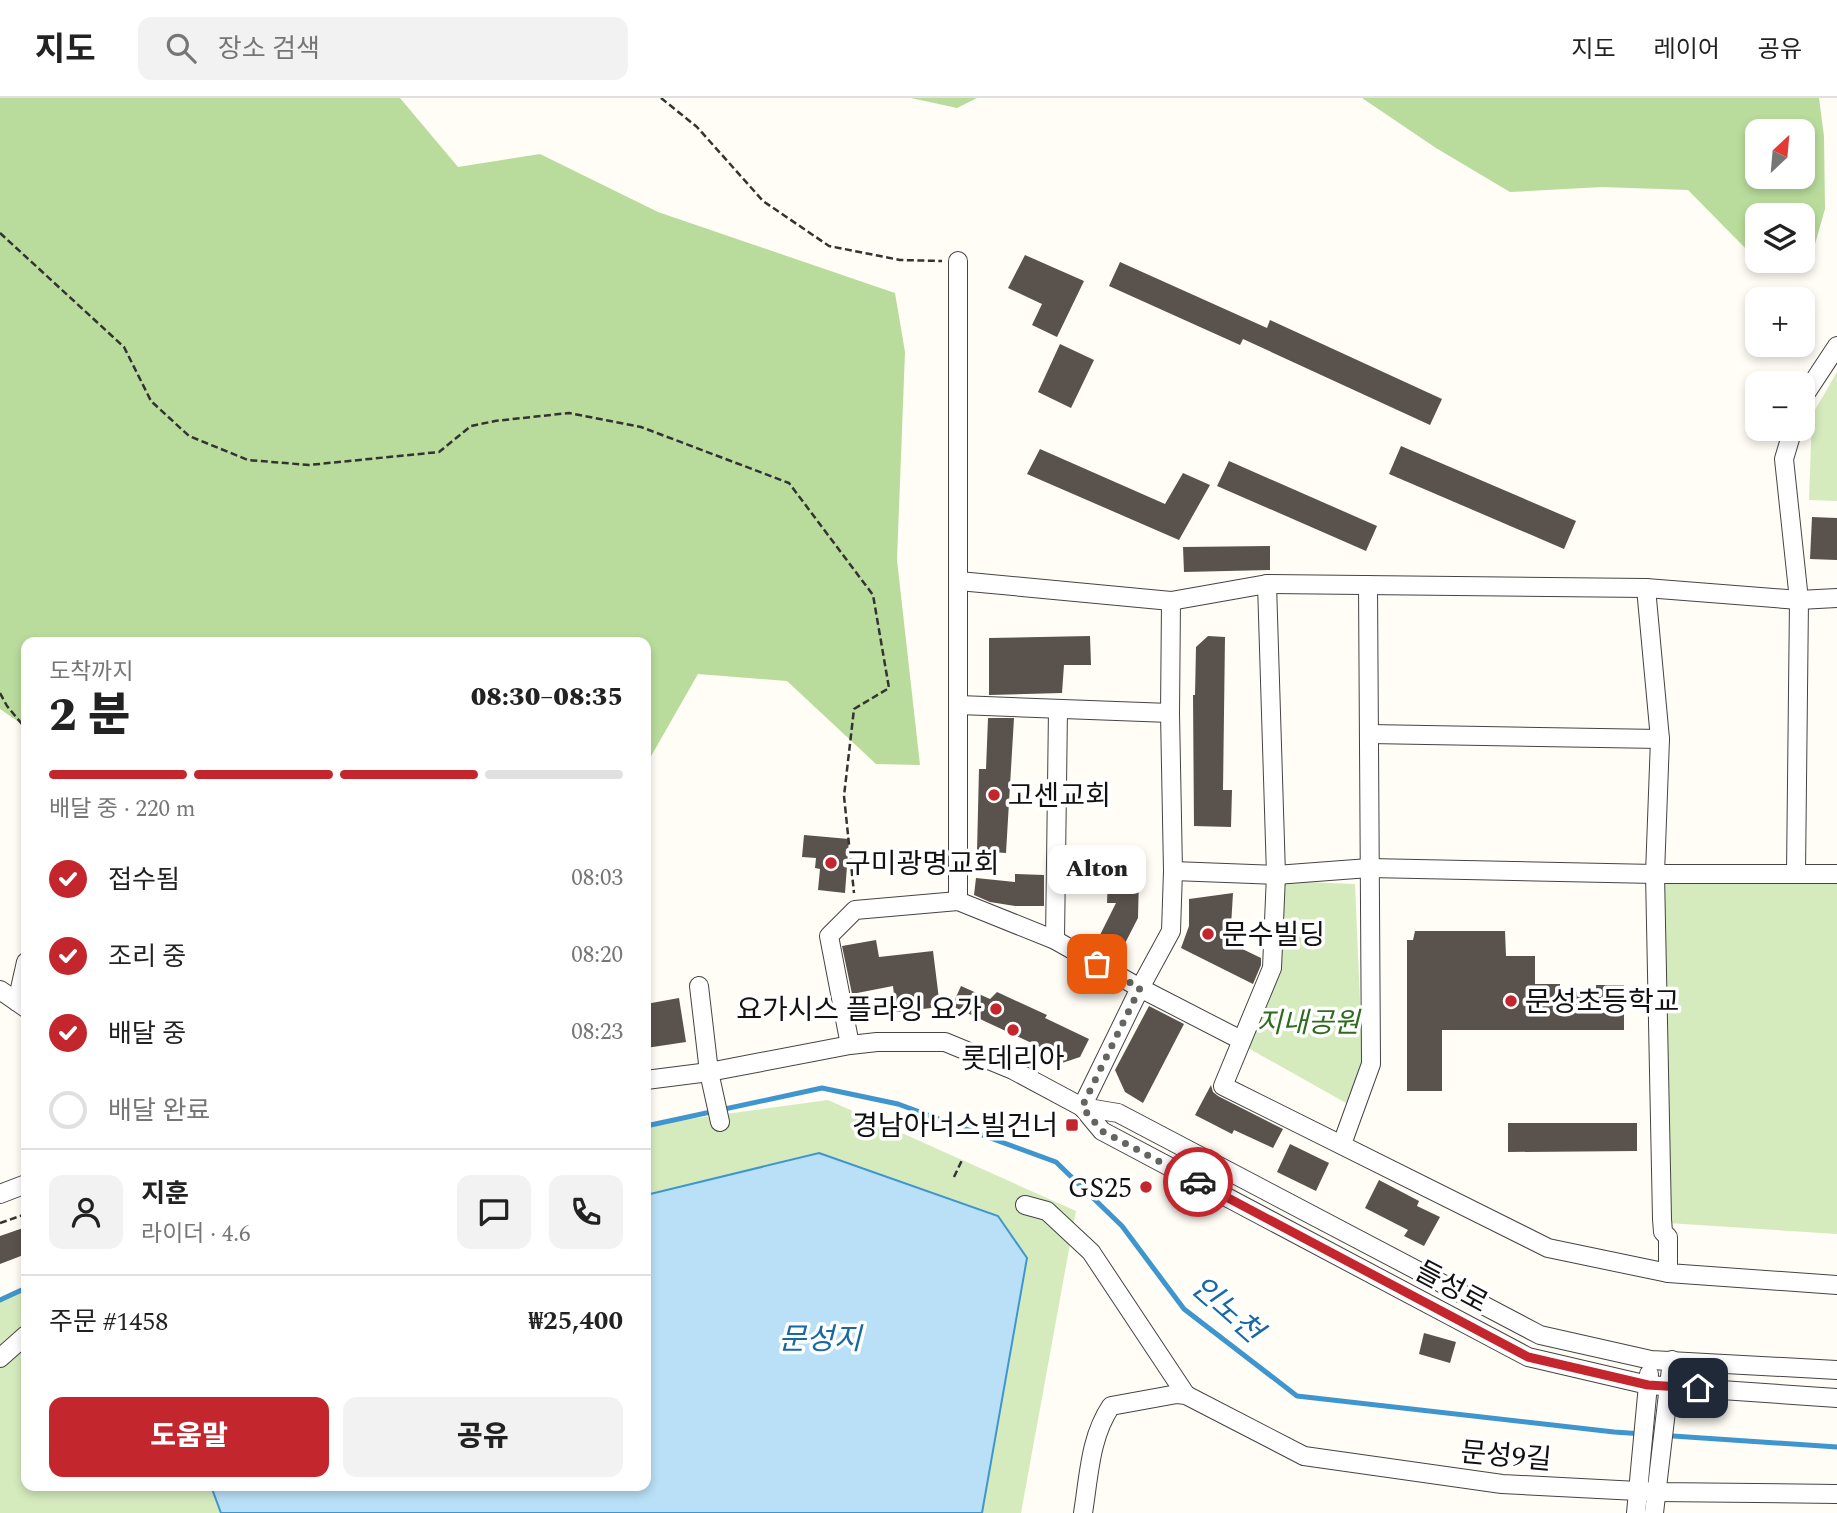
<!DOCTYPE html>
<html lang="ko">
<meta charset="utf-8">
<style>
:root{--surface:#fff;--page:#f2f2f2;--text:#222;--muted:#767676;--line:#e0e0e0;--accent:#c4262e}
body{margin:0;font-family:Spectral,"Noto Sans KR",serif;background:var(--page);color:var(--text);height:100vh;display:flex;flex-direction:column;font-size:26px;white-space:nowrap}
*{box-sizing:border-box;margin:0}
p{font-size:23px;color:var(--muted)}
.icon{flex:none;width:38px;height:38px;fill:none;stroke:currentColor;stroke-width:2;stroke-linecap:round;stroke-linejoin:round}
.map{position:relative;flex:1;overflow:hidden}
.side{position:absolute;left:21px;top:539px;width:630px;height:854px;display:flex;flex-direction:column;background:var(--surface);border-radius:14px;box-shadow:0 4px 10px #0003}
.side>*{flex:none}
.needle{width:46px;rotate:26deg}
.fabs{position:absolute;left:1745px;top:21px;display:grid;gap:14px}
.fabs a{display:grid;place-items:center;width:70px;height:70px;border-radius:14px;background:var(--surface);box-shadow:0 4px 10px #0003;font-size:35px}
.pin{position:absolute;display:grid;place-items:center;width:60px;height:60px;color:#fff;margin:-30px;border-radius:14px;box-shadow:0 4px 10px #0006}
.courier{position:absolute;display:grid;place-items:center;width:70px;height:70px;margin:-35px;border:5px solid #c4262e;border-radius:50%;background:#fff;color:#222;box-shadow:0 2px 9px #0007}
.bubble{position:absolute;height:49px;border-radius:14px;background:var(--surface);box-shadow:0 4px 10px #0003;font-size:23px;font-weight:800;line-height:49px;text-align:center}
.overview em{font-style:normal;font-weight:800}
.overview div{display:flex;flex-direction:column-reverse}
.overview{display:flex;align-items:center;justify-content:space-between;height:119px;padding:0 28px}
h1{font-size:46px;font-weight:800;line-height:52px}
.bar{display:grid;grid-template-columns:repeat(4,1fr);gap:10px 7px;align-content:center;height:84px;padding:0 28px}
.bar i{height:9px;border-radius:5px;background:var(--line)}
.bar .current{background:var(--accent)}
.bar p{grid-column:span 4}
.line{display:flex;align-items:center;gap:18px;padding:0 28px;border-top:2px solid var(--line)}
.line div{flex:1}
.round{display:grid;place-items:center;flex:none;width:74px;height:74px;border-radius:14px;background:var(--page)}
ol{padding:0 28px;list-style:none}
li{display:flex;align-items:center;gap:21px;height:77px}
li p{margin-inline-start:auto}
li .icon{padding:7px;border-radius:50%;background:var(--accent);color:#fff;stroke-width:4}
li:last-child{color:var(--muted)}
li i{width:38px;height:38px;border:4px solid var(--line);border-radius:50%}
.action{display:flex;gap:14px;margin-top:auto;padding:14px 28px}
.action a{flex:1;height:80px;border-radius:14px;background:var(--accent);color:#fff;font-size:28px;font-weight:800;line-height:80px;text-align:center}
.action a+a{background:var(--page);color:var(--text)}
header{display:flex;align-items:center;gap:42px;box-sizing:border-box;height:98px;padding:0 35px;background:var(--surface);border-bottom:2px solid var(--line)}
header strong{font-size:33px}
nav{display:flex;gap:38px;margin-inline-start:auto;font-size:24px}
.search{width:490px;height:63px;background:var(--page);display:flex;align-items:center;gap:18px;box-sizing:border-box;padding:0 24px;border-radius:14px;color:var(--muted);font-size:26px}
.map>svg:first-child{display:block}
.green{fill:#d5ebbd}
.forest{fill:#b9dc9c;fill-rule:evenodd}
.water{fill:#b9e0f7;stroke:#3f96cf;stroke-width:2}
.lines{fill:none;stroke-linecap:round;stroke-linejoin:round}
.stream{stroke:#3f96cf;stroke-width:5}
.building{fill:#5a524d}
.minor-casing{stroke:#444;stroke-width:20}
.path{stroke:#333;stroke-width:2.5;stroke-dasharray:7 3.5;stroke-linecap:butt}
.minor{stroke:#fff;stroke-width:18}
.done{stroke:#646461;stroke-width:7;stroke-dasharray:0 12.6}
.route{stroke:#c4262e;stroke-width:9}
.poi-dot{fill:#c4262e;stroke:#fff;stroke-width:2.5}
.labels{text-anchor:middle;stroke-width:7;stroke-linejoin:round;paint-order:stroke}
.poi-label{font-size:28px;fill:#111;stroke:#fff;text-anchor:start}
.park-label{font-size:28px;font-style:italic;fill:#2f6b1f;stroke:#fff}
.street-label{font-size:28px;fill:#111;stroke:#fff}
.water-label{font-size:30px;font-style:italic;fill:#1768a6;stroke:#fff}
</style>
<header>
<strong>지도</strong>
<div class="search"><svg class="icon" aria-label="search" viewBox="0 0 24 24"><circle cx="10" cy="10" r="6"/><path d="M15 15l6 6"/></svg>장소 검색</div>
<nav><a>지도</a><a>레이어</a><a>공유</a></nav>
</header>
<div class="map">
<svg width="1837" height="1415" viewBox="0 0 1837 1415">
<rect width="100%" height="100%" fill="#fffdf5"/>
<g class="green">
<path d="M1837,274V403L1809,402L1812,317Z"/>
<path d="M1655,776L1837,785V1136L1668,1125Z"/>
<path d="M1278,783L1355,786L1363,973L1346,1005L1241,946L1274,870Z"/>
<path d="M828,1002L1076,1113L1021,1415H0V1202L26,1190V1388H646V1027Z"/>
</g>
<g class="forest">
<path d="M0,0H400L458,69L540,56L658,114L895,195L905,254L897,462L920,667L876,666L787,583L698,576L646,667V544H26V629L0,611Z"/>
<path d="M911,0H977L957,10Z"/>
<path d="M1362,0H1819L1824,38L1825,111L1813,153L1803,156L1802,117H1757V162L1688,92L1602,89L1510,94L1436,50ZM1757,33H1802V79H1757Z"/>
</g>
<path class="water" d="M819,1055L998,1118L1027,1160L982,1415H221L211,1388H646V1097Z"/>
<g class="lines">
<g class="stream">
<path d="M646,1028L822,990L898,1006L1056,1064L1122,1128L1184,1211L1297,1298L1614,1334L1837,1349"/>
<path d="M0,1202L26,1190"/>
</g>
</g>
<g class="building">
<path d="M1025,157L1084,183L1057,239L1032,227L1042,206L1008,190Z"/>
<path d="M1120,164L1267,230L1270,222L1442,301L1430,327L1243,241L1240,247L1109,188Z"/>
<path d="M1060,246L1094,262L1071,310L1038,294Z"/>
<path d="M1401,348L1576,423L1564,451L1389,376Z"/>
<path d="M1040,351L1165,406L1183,375L1210,387L1179,442L1027,376Z"/>
<path d="M1229,363L1377,428L1366,453L1217,388Z"/>
<path d="M1812,419L1837,420V462L1810,461Z"/>
<path d="M1270,448V472L1184,474L1183,449Z"/>
<path d="M1090,538L1091,567H1064L1062,595L989,597V540Z"/>
<path d="M1208,538L1225,539L1223,692H1232L1231,729L1194,728L1193,597H1195L1196,549Z"/>
<path d="M988,620H1014L1006,755L977,753L979,671H986Z"/>
<path d="M804,737L849,741L845,795L818,792L820,771L815,770L816,760L802,759Z"/>
<path d="M1015,776L1044,777V808H1015L990,804L974,797L976,780L1015,784Z"/>
<path d="M1108,779H1139L1138,820L1121,853L1098,841L1116,805H1107Z"/>
<path d="M1233,795L1230,845L1261,860V867L1253,886L1181,850L1189,828V801Z"/>
<path d="M1415,833H1505L1506,858H1535V886H1560V894L1596,893V887H1624V932H1442V993H1407V842H1413Z"/>
<path d="M876,842L879,859L933,853L940,909L896,914L893,888L852,896L842,848Z"/>
<path d="M961,888L990,901L997,894L1047,917L1045,920L1089,941L1080,959L1062,965L1048,959L1051,954L952,908Z"/>
<path d="M679,900L686,944L646,950V906Z"/>
<path d="M1149,908L1184,926L1143,1005L1125,994L1115,972Z"/>
<path d="M1211,987L1213,994L1218,998L1283,1031L1273,1050L1234,1032L1232,1036L1195,1017Z"/>
<path d="M1508,1025H1637V1053L1508,1054Z"/>
<path d="M1290,1046L1329,1065L1316,1093L1277,1074Z"/>
<path d="M1379,1082L1419,1103L1417,1108L1440,1119L1424,1148L1404,1138L1408,1132L1365,1110Z"/>
<path d="M26,1129V1156L0,1166V1138Z"/>
<path d="M1424,1235L1456,1244L1450,1265L1419,1256Z"/>
</g>
<g class="lines">
<defs>
<g id="minor">
<path d="M958,163V803"/>
<path d="M1802,301L1837,248"/>
<path d="M1793,331L1784,361L1799,502L1796,776"/>
<path d="M959,483L1171,503L1267,486L1646,490L1799,502L1837,500"/>
<path d="M1267,486L1276,777L1272,870L1223,988L1548,1150L1668,1175"/>
<path d="M1646,490L1660,641L1655,776L1662,1121L1663,1134L1668,1139V1175L1837,1187"/>
<path d="M959,607L1170,615"/>
<path d="M1369,636L1660,641"/>
<path d="M1173,773L1276,777L1369,770L1655,776H1837"/>
<path d="M1055,842L1058,611"/>
<path d="M699,888L709,974L720,1024"/>
<path d="M0,892L26,910"/>
<path d="M17,904L26,864"/>
<path d="M850,947L829,838L855,812L958,803L1055,842L1140,890L1241,942"/>
<path d="M646,982L709,974L850,947L877,944H945L1013,972L1082,1009L1118,1015L1540,1237L1651,1262L1837,1272"/>
<path d="M1082,1009L1102,1033L1528,1259L1648,1287L1837,1300"/>
<path d="M1082,1009L1140,890L1171,833L1173,773L1170,615L1171,503"/>
<path d="M1342,1046L1371,966L1368,487"/>
<path d="M0,1096L26,1086"/>
<path d="M1025,1107L1047,1113L1091,1154L1186,1297"/>
<path d="M0,1260L26,1237"/>
<path d="M1083,1415C1089,1378 1090,1339 1111,1308L1177,1296L1186,1297L1304,1358L1502,1386L1657,1394L1837,1396"/>
<path d="M1636,1415L1649,1276"/>
<path d="M1654,1415L1672,1262"/>
</g>
</defs>
<use href="#minor" class="minor-casing"/>
<g class="path">
<path d="M661,0L697,29L763,103L829,148L900,162L942,163"/>
<path d="M0,135L124,249L151,303L189,338L248,362L309,367L439,354L471,328L495,323L569,315L641,329L789,385L873,497L889,590L854,611L844,698L854,795"/>
<path d="M0,595L7,608L26,631"/>
<path d="M954,1079L962,1062"/>
<path d="M0,1125L26,1116"/>
</g>
<use href="#minor" class="minor"/>
</g>
<g class="lines">
<path class="done" d="M1097,866L1140,890L1082,1009L1102,1033L1198,1084"/>
<path class="route" d="M1198,1084L1528,1259L1648,1287L1698,1290"/>
</g>
<g class="poi-dot">
<circle cx="994" cy="697" r="7"/>
<circle cx="831" cy="765" r="7"/>
<circle cx="1208" cy="836" r="7"/>
<circle cx="1511" cy="903" r="7"/>
<circle cx="996" cy="911" r="7"/>
<circle cx="1013" cy="932" r="7"/>
<rect x="1065" y="1020" width="14" height="14" rx="3.5"/>
<circle cx="1146" cy="1089" r="7"/>
</g>
<g class="labels">
<g class="poi-label">
<text x="1008" y="707">고센교회</text>
<text x="845" y="775">구미광명교회</text>
<text x="1222" y="846">문수빌딩</text>
<text x="1525" y="913">문성초등학교</text>
<text x="982" y="921" text-anchor="end">요가시스 플라잉 요가</text>
<text x="1013" y="970" text-anchor="middle">롯데리아</text>
<text x="1058" y="1037" text-anchor="end">경남아너스빌건너</text>
<text x="1132" y="1099" text-anchor="end">GS25</text>
</g>
<g class="park-label">
<text x="1308" y="934">지내공원</text>
</g>
<g class="street-label">
<text transform="translate(1452 1188) rotate(28)" y="10">들성로</text>
<text transform="translate(1506 1357) rotate(5)" y="10">문성9길</text>
</g>
<g class="water-label">
<text transform="translate(1227 1211) rotate(41)" y="10">인노천</text>
<text x="820" y="1251">문성지</text>
</g>
</g>
</svg>
<div class="fabs">
<a><svg class="needle" viewBox="-14 -14 28 28"><path d="M0-13l5 13h-10z" fill="#e53935"/><path d="M0 13l5-13h-10z" fill="#767676"/></svg></a>
<a><svg class="icon" aria-label="layers" viewBox="0 0 24 24"><path d="M12 4l9 5-9 5-9-5zM3 14l9 5 9-5"/></svg></a>
<a>+</a>
<a>−</a>
</div>
<div class="pin" style="left:1097px;top:866px;background:#ea580c"><svg class="icon" aria-label="bag" viewBox="0 0 24 24"><path d="M5 8h14l-1 12H6zM9 8a3 3 0 0 1 6 0"/></svg></div>
<div class="pin" style="left:1698px;top:1290px;background:#1f2937"><svg class="icon" aria-label="home" viewBox="0 0 24 24"><path d="M3 11l9-7 9 7M6 9v11h12V9"/></svg></div>
<div class="courier" style="left:1198px;top:1084px"><svg class="icon" aria-label="car" viewBox="0 0 24 24"><path d="M5 17H2v-5l4-1 3-4h7l3 4 3 1v5h-3M9 17h6M6 11h13"/><circle cx="7" cy="17" r="2"/><circle cx="17" cy="17" r="2"/></svg></div>
<div class="bubble" style="left:1048px;top:747px;width:98px">Alton</div>
<section class="side">
<div class="overview"><div><h1>2 분</h1><p>도착까지</p></div><em>08:30–08:35</em></div>
<div class="bar"><i class="current"></i><i class="current"></i><i class="current"></i><i></i><p>배달 중 · 220 m</p></div>
<ol>
<li><svg class="icon" aria-label="check" viewBox="0 0 24 24"><path d="M5 12l5 5 9-10"/></svg>접수됨<p>08:03</p></li>
<li><svg class="icon" aria-label="check" viewBox="0 0 24 24"><path d="M5 12l5 5 9-10"/></svg>조리 중<p>08:20</p></li>
<li><svg class="icon" aria-label="check" viewBox="0 0 24 24"><path d="M5 12l5 5 9-10"/></svg>배달 중<p>08:23</p></li>
<li><i></i>배달 완료</li>
</ol>
<div class="line" style="height:126px"><a class="round"><svg class="icon" aria-label="person" viewBox="0 0 24 24"><circle cx="12" cy="8" r="4"/><path d="M4 21q1-7 8-7t8 7"/></svg></a><div><b>지훈</b><p>라이더 · 4.6</p></div><a class="round"><svg class="icon" aria-label="chat" viewBox="0 0 24 24"><path d="M4 5h16v11H9l-5 4z"/></svg></a><a class="round"><svg class="icon" aria-label="phone" viewBox="0 0 24 24"><path d="M5 4h4l2 5-3 2q2 4 5 5l2-3 5 2v4C11 20 4 13 5 4z"/></svg></a></div>
<div class="line" style="height:91px"><div>주문 #1458</div><b>₩25,400</b></div>
<div class="action"><a>도움말</a><a>공유</a></div>
</section>
</div>
